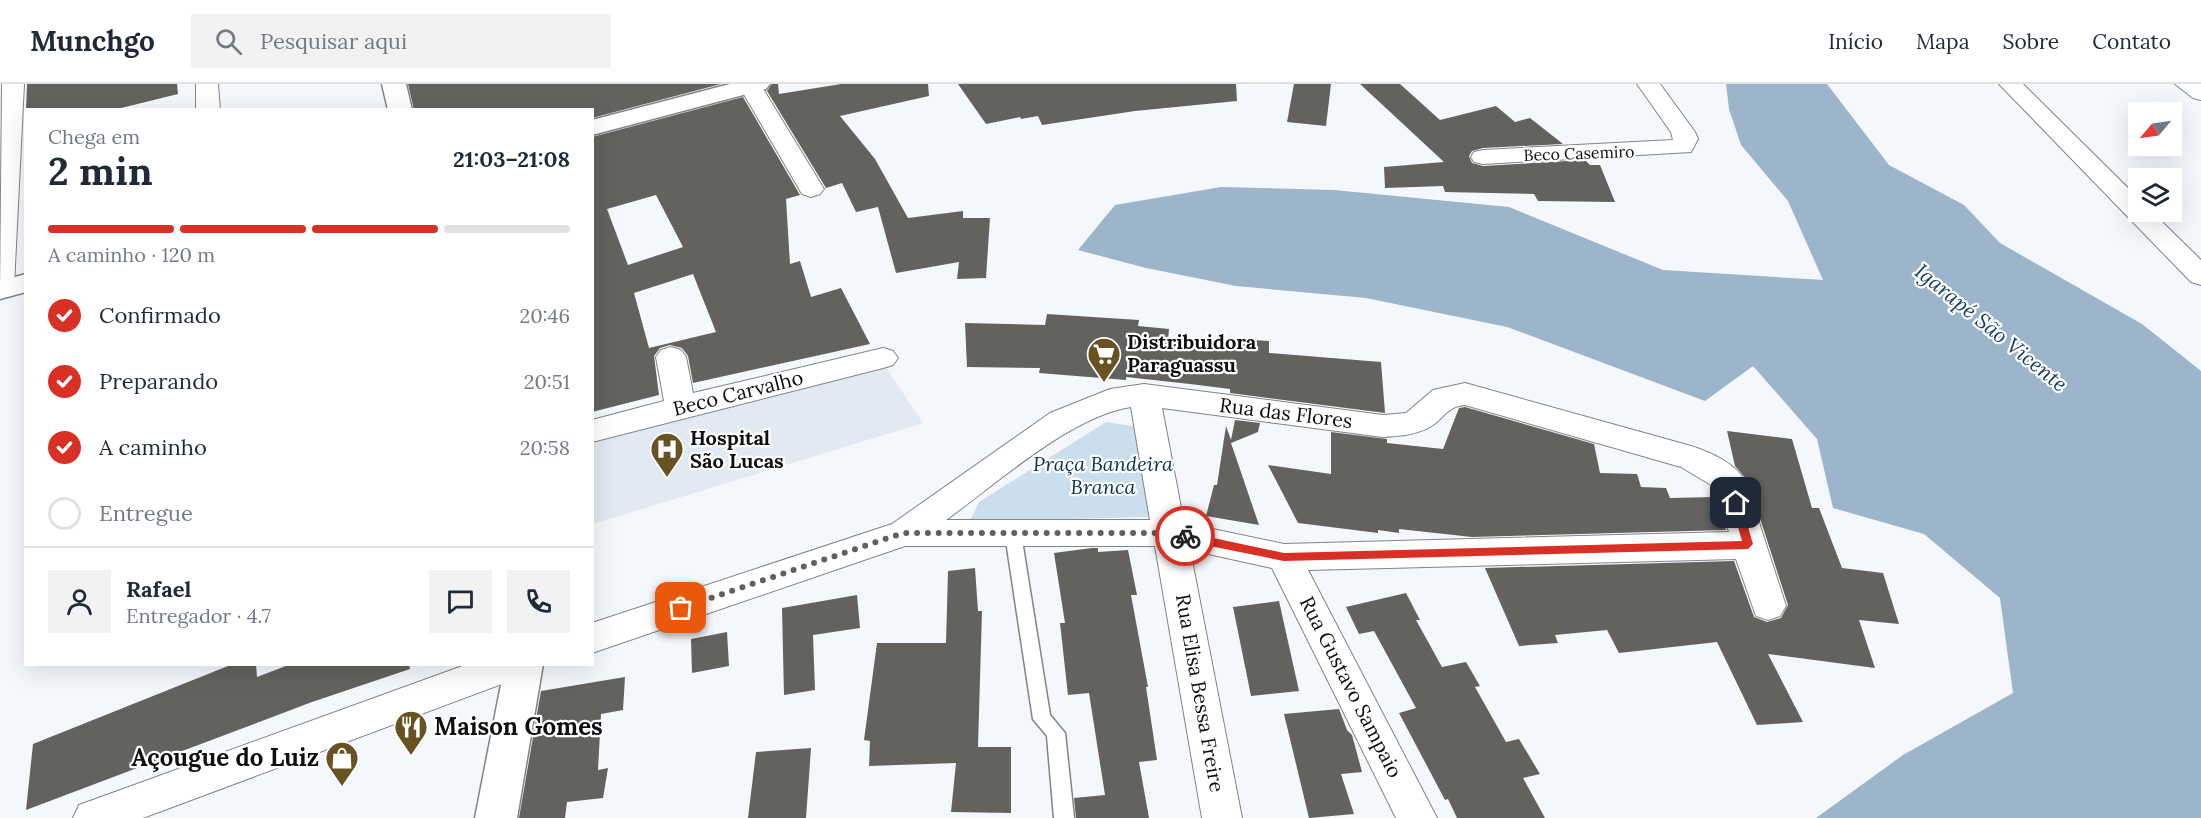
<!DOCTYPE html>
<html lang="pt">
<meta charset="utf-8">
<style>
:root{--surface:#fff;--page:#f2f2f3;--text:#1f2937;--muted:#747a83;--line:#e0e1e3;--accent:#d93025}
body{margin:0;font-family:Lora,serif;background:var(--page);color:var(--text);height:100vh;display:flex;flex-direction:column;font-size:22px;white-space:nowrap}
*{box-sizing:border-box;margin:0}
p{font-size:20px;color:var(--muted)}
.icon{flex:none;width:33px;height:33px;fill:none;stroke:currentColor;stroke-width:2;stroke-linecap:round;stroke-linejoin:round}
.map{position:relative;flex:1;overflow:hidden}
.details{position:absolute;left:24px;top:24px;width:570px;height:558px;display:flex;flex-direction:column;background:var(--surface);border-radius:0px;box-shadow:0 6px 24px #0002}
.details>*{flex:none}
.needle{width:39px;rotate:241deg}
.fabs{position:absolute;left:2128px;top:18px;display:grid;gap:12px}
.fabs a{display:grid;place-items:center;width:54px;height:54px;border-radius:0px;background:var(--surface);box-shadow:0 6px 24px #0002;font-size:30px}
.pin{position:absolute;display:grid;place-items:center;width:51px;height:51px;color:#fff;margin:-26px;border-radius:12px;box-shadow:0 3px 9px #0006}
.courier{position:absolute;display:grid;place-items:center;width:60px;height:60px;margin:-30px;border:4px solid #d93025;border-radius:50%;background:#fff;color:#222;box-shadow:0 2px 8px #0007}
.head em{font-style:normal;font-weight:700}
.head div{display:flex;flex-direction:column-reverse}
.head{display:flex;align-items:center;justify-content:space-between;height:102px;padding:0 24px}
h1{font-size:39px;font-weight:700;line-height:45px}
.bar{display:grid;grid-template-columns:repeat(4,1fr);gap:9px 6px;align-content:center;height:72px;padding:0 24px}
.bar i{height:8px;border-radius:4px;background:var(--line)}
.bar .selected{background:var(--accent)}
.bar p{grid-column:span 4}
.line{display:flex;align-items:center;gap:15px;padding:0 24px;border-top:2px solid var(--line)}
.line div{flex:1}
.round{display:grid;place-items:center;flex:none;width:63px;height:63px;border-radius:0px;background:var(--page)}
ol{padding:0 24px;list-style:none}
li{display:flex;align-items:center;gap:18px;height:66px}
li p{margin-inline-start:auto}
li .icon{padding:6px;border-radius:50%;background:var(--accent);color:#fff;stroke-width:4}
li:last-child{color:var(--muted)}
li i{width:33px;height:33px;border:3px solid var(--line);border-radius:50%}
header{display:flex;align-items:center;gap:36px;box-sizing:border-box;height:84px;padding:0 30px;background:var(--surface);border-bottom:2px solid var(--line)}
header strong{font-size:28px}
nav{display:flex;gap:33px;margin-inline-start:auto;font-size:21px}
.search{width:420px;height:54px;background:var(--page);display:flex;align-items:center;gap:15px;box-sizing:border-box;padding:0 21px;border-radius:0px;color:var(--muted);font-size:22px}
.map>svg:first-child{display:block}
.built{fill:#e1eaf2}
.green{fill:#cbdeee}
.water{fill:#9cb5cb}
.building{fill:#63625e;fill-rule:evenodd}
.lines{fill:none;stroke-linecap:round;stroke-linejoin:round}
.service-casing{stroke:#818487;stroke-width:3}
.minor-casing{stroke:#818487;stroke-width:2}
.tertiary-casing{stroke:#818487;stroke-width:3}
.secondary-casing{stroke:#818487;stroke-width:3}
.service{fill:#fff;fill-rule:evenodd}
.minor{fill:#fff;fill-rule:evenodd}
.tertiary{fill:#fff;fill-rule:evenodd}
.secondary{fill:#fff;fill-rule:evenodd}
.route{fill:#d93025}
.done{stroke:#5e6062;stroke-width:6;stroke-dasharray:0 10.8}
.labels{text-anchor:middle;stroke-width:4.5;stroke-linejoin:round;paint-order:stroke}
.far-street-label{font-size:16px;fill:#0d0e0f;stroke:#fff}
.poi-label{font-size:20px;font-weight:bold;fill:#0d0e0f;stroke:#fff;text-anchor:start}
.street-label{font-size:20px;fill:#0d0e0f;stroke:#fff}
.park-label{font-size:20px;font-style:italic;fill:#063452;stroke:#fff}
.water-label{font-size:21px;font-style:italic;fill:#153f5e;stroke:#fff}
.near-poi-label{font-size:24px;font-weight:bold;fill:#0d0e0f;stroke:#fff;text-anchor:start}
</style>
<header>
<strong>Munchgo</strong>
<div class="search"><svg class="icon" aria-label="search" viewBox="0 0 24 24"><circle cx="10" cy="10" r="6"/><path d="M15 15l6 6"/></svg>Pesquisar aqui</div>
<nav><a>Início</a><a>Mapa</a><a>Sobre</a><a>Contato</a></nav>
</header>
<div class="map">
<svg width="2201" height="734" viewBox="0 0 2201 734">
<rect width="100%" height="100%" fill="#f4f7fb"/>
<path class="built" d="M881,276L923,339L593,440V349Z"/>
<path class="green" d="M1106,338L1139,343L1152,433L970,437L979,418Z"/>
<path class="water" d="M1726,0H1827L1889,81L1964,121L2000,159L2142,240L2201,287V734H1816L1903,671L2013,609L2000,514L1924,450L1833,424L1817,355L1753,282L1705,317L1507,243L1366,214L1236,202L1146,184L1078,166L1115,121L1221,103L1334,106L1509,123L1663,186L1823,196L1788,117L1741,61L1729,25Z"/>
<g class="building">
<path d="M27,0H177L178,10L113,26H26Z"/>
<path d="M408,0H721L592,34V26H414Z"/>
<path d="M772,0H778L779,10L841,0H928L929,12L840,32L875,75L908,134L963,127V134H990L986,194L957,195L959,178L896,189L878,123L856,128L842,99L826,104L767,7Z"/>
<path d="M958,0H1236L1237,17L1135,27L1042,41L1038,32L1021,35L1020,33L986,40Z"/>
<path d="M1294,0H1331L1326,42L1287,38Z"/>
<path d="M1360,0H1400L1440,36L1496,22L1515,38L1530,34L1563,60L1483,64L1472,67L1469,72L1472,79L1483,82L1585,76L1590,81H1600L1615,118L1538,117L1534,110L1445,108L1443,102L1385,104L1384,83L1444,78Z"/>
<path d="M743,13L800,111L786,115L790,180L800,177L811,213L841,204L870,260L693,299L688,272L682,264L670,261L660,264L654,272L659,311L592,328V53ZM656,111L683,163L628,181L607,125ZM693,190L716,248L649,264L634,209Z"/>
<path d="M1047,230L1139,236L1138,242L1169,245L1168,256L1234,262L1235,255L1269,257V269L1381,278L1385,329L1230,309V305L1190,300L1126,293V296L1039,289L1040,284L967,283L965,239L1045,241Z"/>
<path d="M1465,323L1594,360L1600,389L1637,390L1641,403L1666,404L1670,414L1716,413L1726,446L1472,453L1399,445V449L1378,446V449L1298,439L1268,381L1331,390V348L1387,355V359L1443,365L1459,324Z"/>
<path d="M1235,336L1260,339L1258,348L1231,359L1259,441L1206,432L1214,401H1217L1226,342L1231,356Z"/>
<path d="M1727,347L1792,355L1812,424H1819L1842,484L1883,489L1899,540L1859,536L1875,584L1768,570L1803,638L1757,641L1717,558L1619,569L1607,546L1555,551L1558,559L1519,562L1485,484L1734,477L1754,533L1767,538L1781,534L1788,521L1748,397L1735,382Z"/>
<path d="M1092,464H1098V468L1128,466L1137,511H1131L1148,603H1146L1157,676L1139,678L1149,734H1076L1074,714L1105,711L1089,609L1068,611L1060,539H1065L1054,469Z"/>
<path d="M975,484L978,527H982L978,663H1011V729L951,728L956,679L869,682L870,657L864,656L877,559H946L948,487Z"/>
<path d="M1406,509L1420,536H1416L1442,583L1466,578L1480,602L1475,603L1506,658L1519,655L1540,690L1523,694L1545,734H1457L1448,715L1445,716L1399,629L1416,624L1374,547L1359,550L1346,523Z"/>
<path d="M857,511L860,544L813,551L815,606L784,611L782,524Z"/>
<path d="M1279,517L1299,607L1251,612L1233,523Z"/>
<path d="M727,548L729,582L692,589L691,555Z"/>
<path d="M233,580H256L257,593L291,580H409L410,585L312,618L26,726L33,660Z"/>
<path d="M625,593L623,626L601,630L598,686L608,684L603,714L567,718L565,734H519L541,607Z"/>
<path d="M1339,625L1347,646L1352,651L1362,688L1341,690L1354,730L1309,734L1284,630Z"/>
<path d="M811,664L806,734H748L756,668Z"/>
</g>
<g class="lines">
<defs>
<path id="service" d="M1013,444L1019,446L1021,450L1050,631L1065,649L1074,734H1054L1047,652L1033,635L1005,450L1007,446Z"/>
<g id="minor">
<path d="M2,0H24L14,202L10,208L0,211Z"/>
<path d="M196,0H218L220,26H196Z"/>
<path d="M738,0H760L824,105L820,110L811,113L802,110Z"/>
<path d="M1637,0H1660L1695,48L1698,55L1691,68L1483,80L1474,78L1471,73L1474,68L1483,66L1673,56L1671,48Z"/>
<path d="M1999,0H2023L2139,115V128H2152L2201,176V201L2191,198Z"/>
<path d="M2175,0H2201V16L2193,14Z"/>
<path d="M671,263L681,266L686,273L693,309L883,264L893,267L898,274L893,281L883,284L592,358V336L664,317L656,273L661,266Z"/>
<path d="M1465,299L1691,362C1712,369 1735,379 1746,398L1786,522L1780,532L1768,536L1756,532L1736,475L1308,486L1437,734H1396L1272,484L1190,466L1242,734H1202L1155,462H905L592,569V539L892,440L1050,329L1110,305L1144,300L1383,331L1406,329L1433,306ZM1465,321L1681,383L1716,404L1729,448L1284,460L1184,439L1162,324L1383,353C1398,352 1416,351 1430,343C1444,335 1447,322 1465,321ZM1131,323L1150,436H946C996,400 1071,332 1131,323Z"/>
<path d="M468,580H531L526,591L143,734H73L79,721Z"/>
</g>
<g id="tertiary">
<path d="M382,0H406L412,26H388Z"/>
<path d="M505,580H543L517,734H475Z"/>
</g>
<g id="secondary">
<path d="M730,0H770L766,5L592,51V36Z"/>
<path d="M26,190V208L0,215V197Z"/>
</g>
</defs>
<use href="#service" class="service-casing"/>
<use href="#minor" class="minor-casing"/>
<use href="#tertiary" class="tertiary-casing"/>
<use href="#secondary" class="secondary-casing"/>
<use href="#service" class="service"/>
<use href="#minor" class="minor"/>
<use href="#tertiary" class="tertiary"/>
<use href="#secondary" class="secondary"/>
</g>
<path class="route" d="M1736,415L1741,419L1753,460L1748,465L1284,477L1185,457L1180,452L1185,448L1284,469L1742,457L1731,419Z"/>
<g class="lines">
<path class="done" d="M681,524L903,449H1171L1185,452"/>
</g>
<defs>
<symbol id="supermarket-pin" viewBox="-11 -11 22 30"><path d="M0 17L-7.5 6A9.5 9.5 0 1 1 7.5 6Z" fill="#695222" stroke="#fff"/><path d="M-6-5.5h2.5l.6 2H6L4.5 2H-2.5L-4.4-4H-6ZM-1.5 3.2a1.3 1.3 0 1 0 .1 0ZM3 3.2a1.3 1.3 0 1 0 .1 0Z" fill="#fff"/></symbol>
<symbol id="hospital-pin" viewBox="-11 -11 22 30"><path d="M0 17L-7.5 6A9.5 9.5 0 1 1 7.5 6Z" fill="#695222" stroke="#fff"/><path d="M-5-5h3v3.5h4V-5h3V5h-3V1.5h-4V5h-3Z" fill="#fff"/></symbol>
<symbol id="restaurant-pin" viewBox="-11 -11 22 30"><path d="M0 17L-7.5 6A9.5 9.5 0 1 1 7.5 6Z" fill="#695222" stroke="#fff"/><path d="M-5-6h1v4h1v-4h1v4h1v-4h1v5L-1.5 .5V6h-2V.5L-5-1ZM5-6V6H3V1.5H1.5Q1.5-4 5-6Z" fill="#fff"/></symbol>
<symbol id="shop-pin" viewBox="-11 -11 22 30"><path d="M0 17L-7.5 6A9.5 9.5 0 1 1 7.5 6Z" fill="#695222" stroke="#fff"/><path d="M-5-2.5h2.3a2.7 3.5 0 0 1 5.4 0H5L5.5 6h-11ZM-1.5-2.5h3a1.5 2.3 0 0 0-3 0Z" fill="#fff"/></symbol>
</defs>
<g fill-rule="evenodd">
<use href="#supermarket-pin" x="1085" y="251" width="38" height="52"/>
<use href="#hospital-pin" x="648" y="346" width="38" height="52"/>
<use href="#restaurant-pin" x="392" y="624" width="38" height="52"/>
<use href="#shop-pin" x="323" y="655" width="38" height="52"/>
</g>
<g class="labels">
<g class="far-street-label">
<text transform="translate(1579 69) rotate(-2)" y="6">Beco Casemiro</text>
</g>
<g class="poi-label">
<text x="1127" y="265">Distribuidora<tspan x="1127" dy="23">Paraguassu</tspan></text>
<text x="690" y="361">Hospital<tspan x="690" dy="23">São Lucas</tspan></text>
</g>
<g class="street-label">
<text transform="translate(738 309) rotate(-14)" y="7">Beco Carvalho</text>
<text transform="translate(1286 329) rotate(7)" y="7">Rua das Flores</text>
<text transform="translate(1351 603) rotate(63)" y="7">Rua Gustavo Sampaio</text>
<text transform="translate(1200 609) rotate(80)" y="7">Rua Elisa Bessa Freire</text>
</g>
<g class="park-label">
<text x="1103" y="387">Praça Bandeira<tspan x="1103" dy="23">Branca</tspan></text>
</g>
<g class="water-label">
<text transform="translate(1991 244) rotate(39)" y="7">Igarapé São Vicente</text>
</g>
<g class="near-poi-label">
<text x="434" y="651">Maison Gomes</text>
<text x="319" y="682" text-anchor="end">Açougue do Luiz</text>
</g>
</g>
</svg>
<div class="fabs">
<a><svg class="needle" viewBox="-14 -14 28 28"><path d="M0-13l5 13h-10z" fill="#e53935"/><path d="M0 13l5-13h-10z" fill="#747a83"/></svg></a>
<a><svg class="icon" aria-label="layers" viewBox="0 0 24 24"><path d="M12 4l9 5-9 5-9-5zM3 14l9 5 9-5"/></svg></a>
</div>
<div class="pin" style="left:681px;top:524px;background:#ea580c"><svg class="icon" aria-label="bag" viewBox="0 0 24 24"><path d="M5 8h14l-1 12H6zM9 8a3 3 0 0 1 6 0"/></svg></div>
<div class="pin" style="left:1736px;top:419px;background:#1f2937"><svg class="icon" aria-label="home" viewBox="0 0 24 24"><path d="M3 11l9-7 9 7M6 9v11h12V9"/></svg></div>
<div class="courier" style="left:1185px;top:452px"><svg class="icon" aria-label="bike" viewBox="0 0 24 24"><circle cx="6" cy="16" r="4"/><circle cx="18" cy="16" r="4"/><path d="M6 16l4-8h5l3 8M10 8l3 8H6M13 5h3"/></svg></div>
<section class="details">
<div class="head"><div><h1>2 min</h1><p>Chega em</p></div><em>21:03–21:08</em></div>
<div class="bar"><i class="selected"></i><i class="selected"></i><i class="selected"></i><i></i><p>A caminho · 120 m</p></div>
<ol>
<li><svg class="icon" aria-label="check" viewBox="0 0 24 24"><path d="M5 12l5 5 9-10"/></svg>Confirmado<p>20:46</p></li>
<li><svg class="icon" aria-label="check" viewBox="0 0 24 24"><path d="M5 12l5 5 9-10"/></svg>Preparando<p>20:51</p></li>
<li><svg class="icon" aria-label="check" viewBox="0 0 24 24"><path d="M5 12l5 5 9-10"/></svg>A caminho<p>20:58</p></li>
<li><i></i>Entregue</li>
</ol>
<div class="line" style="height:108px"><a class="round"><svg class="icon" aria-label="person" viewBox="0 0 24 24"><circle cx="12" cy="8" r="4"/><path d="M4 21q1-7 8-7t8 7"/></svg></a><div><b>Rafael</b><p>Entregador · 4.7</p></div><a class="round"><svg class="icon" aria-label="chat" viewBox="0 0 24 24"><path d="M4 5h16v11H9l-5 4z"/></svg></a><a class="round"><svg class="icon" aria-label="phone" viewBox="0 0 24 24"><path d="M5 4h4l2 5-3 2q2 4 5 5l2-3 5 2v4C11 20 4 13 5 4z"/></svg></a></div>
</section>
</div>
